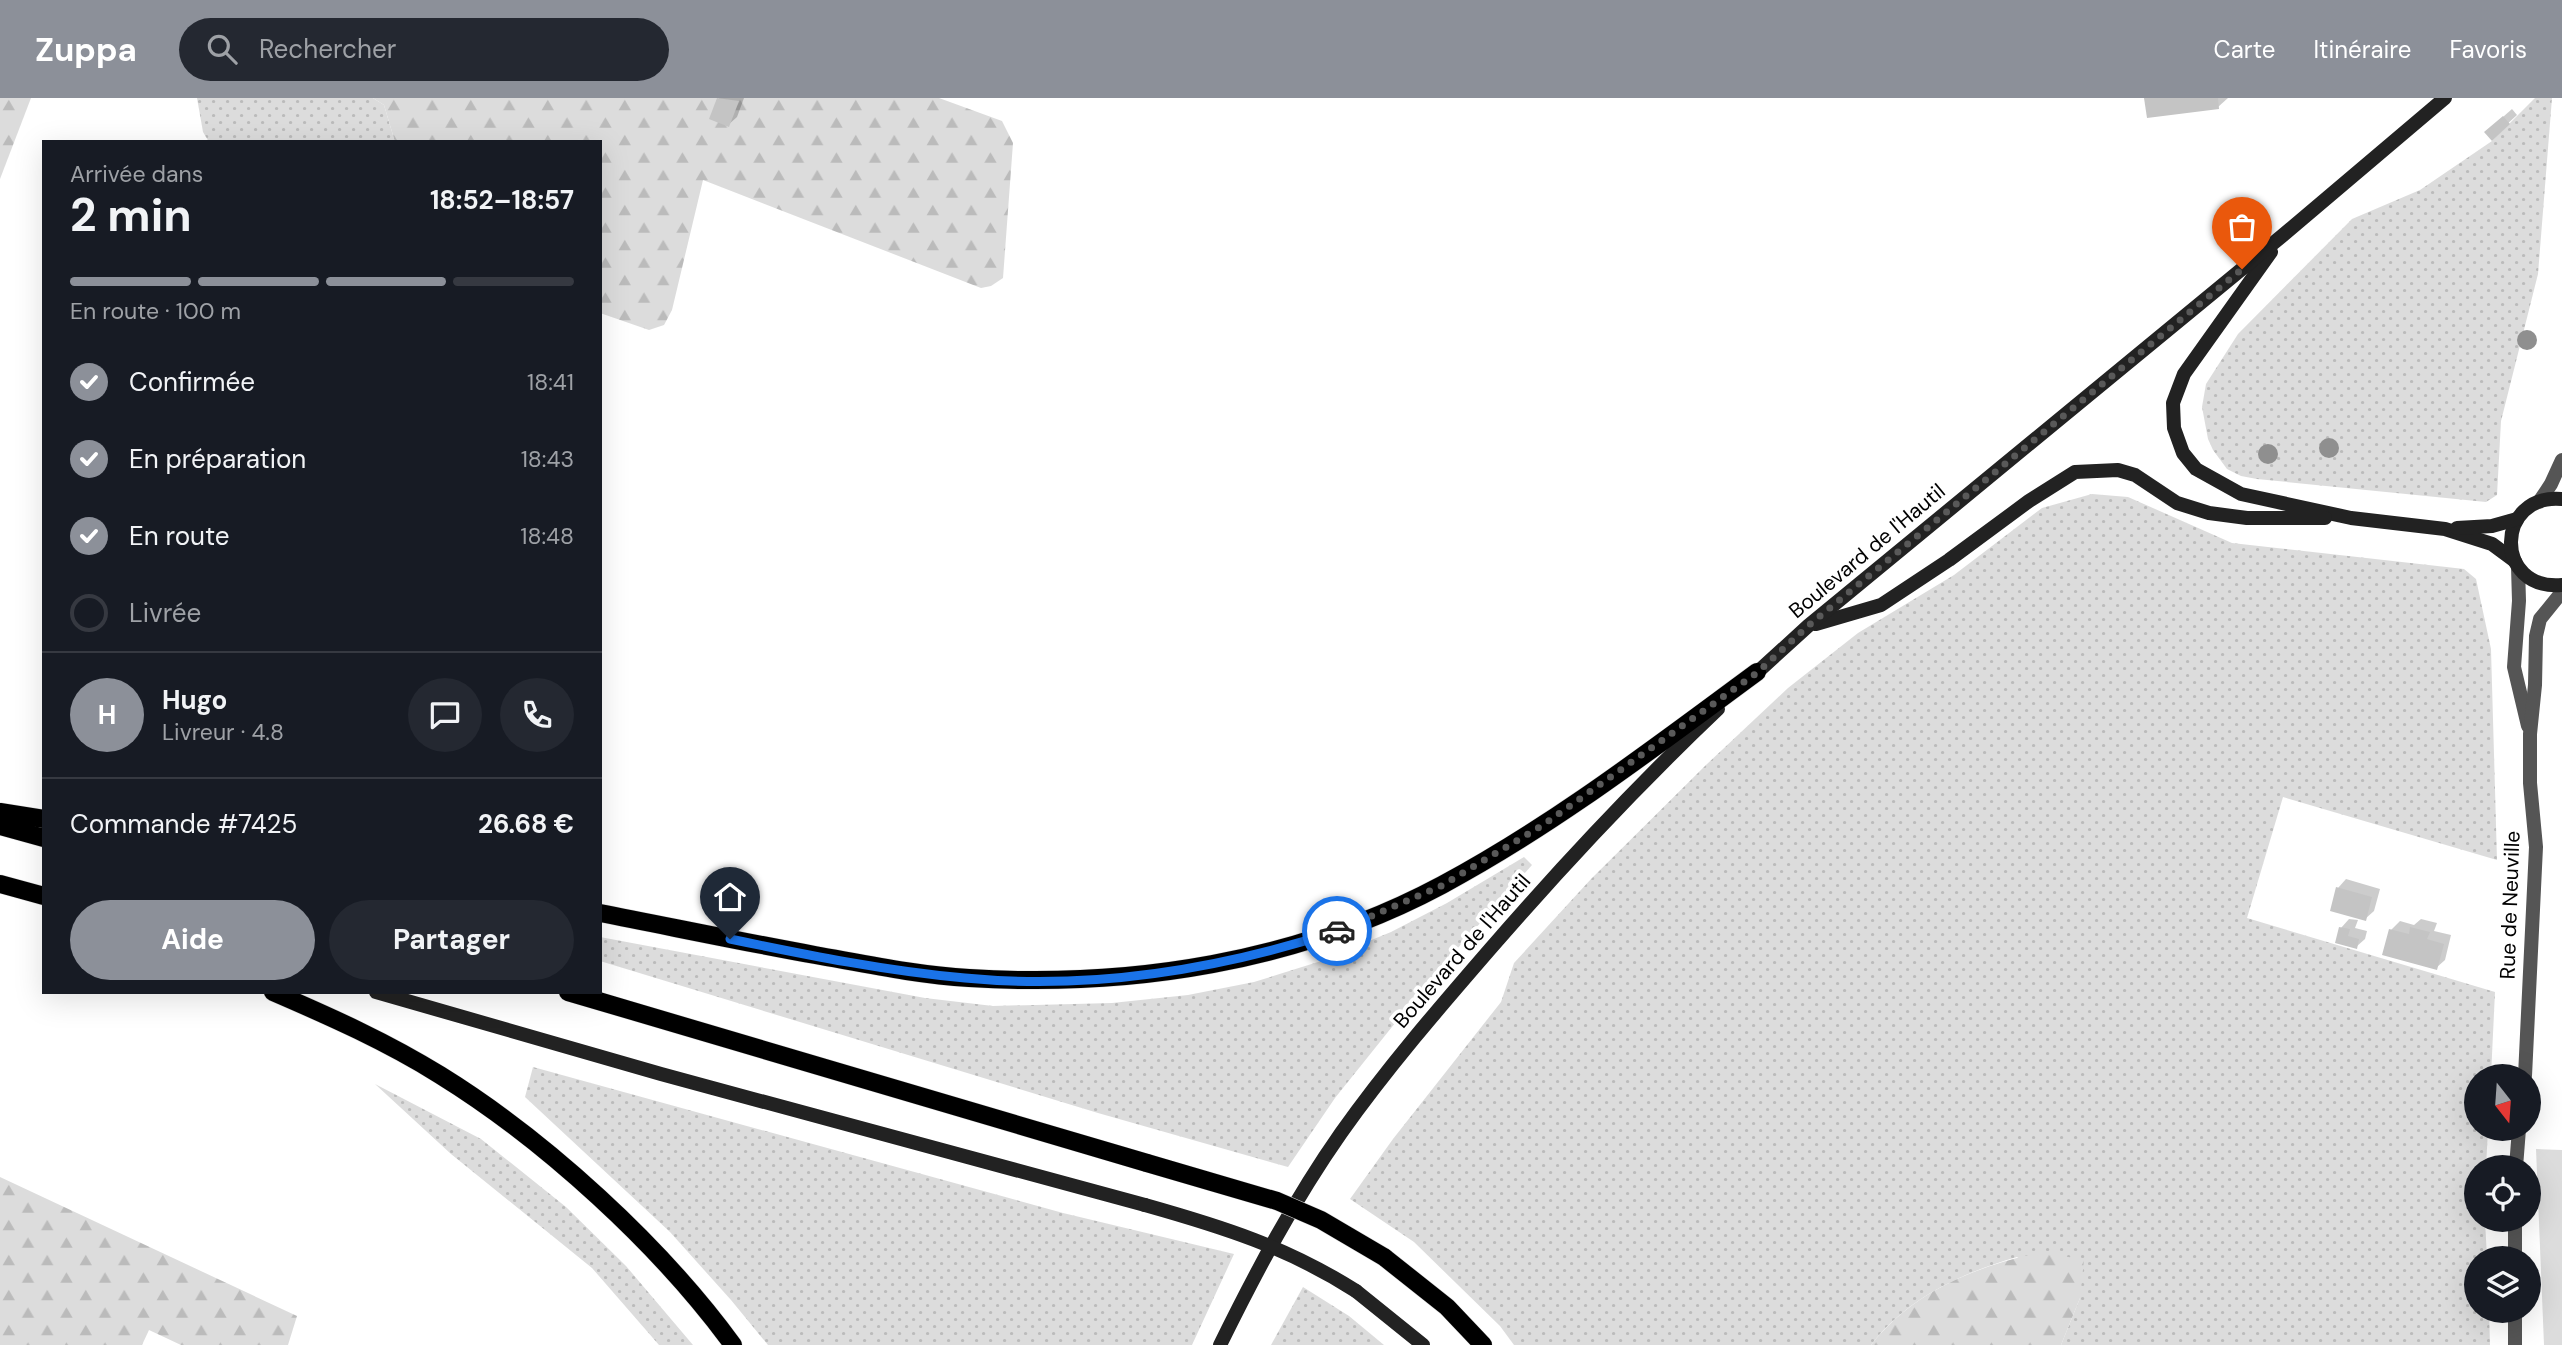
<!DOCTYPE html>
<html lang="fr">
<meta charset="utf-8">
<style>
:root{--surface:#171b24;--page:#242831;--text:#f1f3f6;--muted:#9ea1a6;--line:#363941;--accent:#8c9099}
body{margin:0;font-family:"DM Sans",sans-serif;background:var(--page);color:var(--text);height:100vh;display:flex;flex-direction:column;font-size:26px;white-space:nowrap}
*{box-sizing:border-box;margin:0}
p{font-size:23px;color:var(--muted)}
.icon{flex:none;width:38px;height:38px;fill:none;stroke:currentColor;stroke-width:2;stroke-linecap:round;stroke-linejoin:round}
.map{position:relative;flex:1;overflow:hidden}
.drawer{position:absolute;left:42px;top:42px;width:560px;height:854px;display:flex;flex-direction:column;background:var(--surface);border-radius:0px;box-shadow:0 7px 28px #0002}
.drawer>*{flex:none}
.needle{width:46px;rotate:163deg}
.fabs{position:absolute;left:2464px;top:966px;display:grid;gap:14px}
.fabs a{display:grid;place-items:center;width:77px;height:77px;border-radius:50%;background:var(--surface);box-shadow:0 7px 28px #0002;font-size:35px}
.pin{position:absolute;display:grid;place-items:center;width:60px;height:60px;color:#fff;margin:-72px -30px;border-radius:50% 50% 50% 0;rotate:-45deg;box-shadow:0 0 7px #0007}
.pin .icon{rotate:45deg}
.courier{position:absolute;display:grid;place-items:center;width:70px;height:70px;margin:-35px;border:5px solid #1a73e8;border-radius:50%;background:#fff;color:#222;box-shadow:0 2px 9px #0007}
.overview em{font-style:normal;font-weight:700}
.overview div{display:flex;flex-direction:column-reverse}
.overview{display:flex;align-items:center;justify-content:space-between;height:119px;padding:0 28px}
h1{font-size:46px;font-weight:700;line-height:52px}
.bar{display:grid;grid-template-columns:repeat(4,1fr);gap:10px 7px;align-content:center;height:84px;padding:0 28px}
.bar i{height:9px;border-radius:5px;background:var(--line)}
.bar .selected{background:var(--accent)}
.bar p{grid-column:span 4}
.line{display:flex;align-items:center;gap:18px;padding:0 28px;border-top:2px solid var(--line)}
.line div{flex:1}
.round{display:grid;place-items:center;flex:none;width:74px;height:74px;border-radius:37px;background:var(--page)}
ol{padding:0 28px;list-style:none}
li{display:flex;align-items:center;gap:21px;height:77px}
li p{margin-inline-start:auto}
li .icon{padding:7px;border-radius:50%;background:var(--accent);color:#fff;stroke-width:4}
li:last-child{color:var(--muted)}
li i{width:38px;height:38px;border:4px solid var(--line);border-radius:50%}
.action{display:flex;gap:14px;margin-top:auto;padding:14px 28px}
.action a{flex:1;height:80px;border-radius:42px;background:var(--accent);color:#fff;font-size:28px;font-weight:700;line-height:80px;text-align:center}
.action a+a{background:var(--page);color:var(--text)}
header{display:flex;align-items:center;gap:42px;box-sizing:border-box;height:98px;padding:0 35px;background:var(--accent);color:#fff}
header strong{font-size:33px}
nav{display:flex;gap:38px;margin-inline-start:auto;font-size:24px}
.search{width:490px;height:63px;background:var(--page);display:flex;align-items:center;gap:18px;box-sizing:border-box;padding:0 24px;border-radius:38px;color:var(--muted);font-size:26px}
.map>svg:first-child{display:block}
.grass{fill:url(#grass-dots)}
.forest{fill:url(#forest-firs)}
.green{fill:#dcdcdc}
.shadow{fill:#0003}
.building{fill:#c4c4c4}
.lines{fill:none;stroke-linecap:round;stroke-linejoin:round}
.primary-casing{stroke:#dbdbdb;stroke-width:19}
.street{stroke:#555;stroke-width:14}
.secondary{stroke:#222;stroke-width:14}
.primary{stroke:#000;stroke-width:18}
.primary-bridge-casing{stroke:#dbdbdb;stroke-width:19;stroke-linecap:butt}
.secondary-bridge{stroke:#222;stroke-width:14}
.primary-bridge{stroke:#000;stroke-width:18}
.tree{fill:#8f8f8f}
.done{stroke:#595959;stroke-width:7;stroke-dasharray:0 12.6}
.route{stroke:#1a73e8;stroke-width:9}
.labels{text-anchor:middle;stroke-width:7;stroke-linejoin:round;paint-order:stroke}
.street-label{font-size:21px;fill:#000;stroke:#fff}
</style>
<header>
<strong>Zuppa</strong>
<div class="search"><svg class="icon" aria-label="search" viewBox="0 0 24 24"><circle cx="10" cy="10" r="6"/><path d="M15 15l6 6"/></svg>Rechercher</div>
<nav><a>Carte</a><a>Itinéraire</a><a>Favoris</a></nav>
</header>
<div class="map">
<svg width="2562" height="1247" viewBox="0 0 2562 1247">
<defs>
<pattern id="grass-dots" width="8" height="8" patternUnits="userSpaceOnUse" patternTransform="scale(1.75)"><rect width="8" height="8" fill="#dcdcdc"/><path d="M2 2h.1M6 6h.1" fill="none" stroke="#bbb" stroke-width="1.8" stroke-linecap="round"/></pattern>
<pattern id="forest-firs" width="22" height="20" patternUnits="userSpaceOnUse" patternTransform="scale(1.75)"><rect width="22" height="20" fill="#dcdcdc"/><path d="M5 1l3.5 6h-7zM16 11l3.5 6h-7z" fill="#bbb"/></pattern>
</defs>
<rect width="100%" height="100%" fill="#fff"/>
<g class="grass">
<path d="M197,0H373L384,7L395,44H209L203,34Z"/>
<path d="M2535,0H2552L2538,176L2501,323L2497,397L2486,404L2257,381L2241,378L2227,371L2213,352L2208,341L2202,309L2206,286L2238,236L2352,121L2420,92L2492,43Z"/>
<path d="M2092,396L2128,399L2232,445L2464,471L2476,481L2491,551L2497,762L2283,699L2247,820L2495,894L2491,978H2476V1031H2488L2486,1069H2476V1122H2485L2487,1160H2476V1213H2489L2490,1247H2061L2080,1200L2017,1159C1962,1175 1907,1200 1871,1247H1514L1500,1228L1414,1144L1350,1101L1393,1041L1501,904L1514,865L1591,781L1706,667L1788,590L1858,535L1954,477L2042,410Z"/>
<path d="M1524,759L1532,767L1432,879L1335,1000L1288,1069L1098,1015L600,863V839L925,900L993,908L1112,905L1188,897L1254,884L1318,864L1391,834L1447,805Z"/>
<path d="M533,969L1063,1115L1234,1156L1192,1247H768L731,1202L670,1134L525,999Z"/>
<path d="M375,986L481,1041L566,1109L626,1168L693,1247H659L592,1170L451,1056Z"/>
<path d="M1303,1189L1349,1218L1384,1247H1271Z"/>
</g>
<g class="forest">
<path d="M0,0H31L0,81Z"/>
<path d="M373,0H939L1002,23L1013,45L1003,180L991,188L981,190L703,82L672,212L664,227L649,232L600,215V44H395L384,7Z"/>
<path d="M0,1079L297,1218L288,1247H181L149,1232L142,1247H0Z"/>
<path d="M2042,1154L2084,1162L2080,1200L2061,1247H1871C1913,1193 1977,1168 2042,1154Z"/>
</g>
<path class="green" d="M2536,1051L2562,1052V1247H2544Z"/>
<g class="shadow">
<path d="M719,0H744L737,19L728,27L711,20Z"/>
<path d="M2146,0H2228L2218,9Z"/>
<path d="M2512,11L2517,17L2492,40L2495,26Z"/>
<path d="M2346,781L2380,791L2374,813L2365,821L2338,790Z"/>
<path d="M2349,821L2358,822L2355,830L2367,833L2365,841L2356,849L2341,830Z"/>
<path d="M2421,821L2437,825L2434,833L2451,837L2445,862L2436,870L2391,832L2400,823L2414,827Z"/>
</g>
<g class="building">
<path d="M717,0L739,3L729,29L709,21Z"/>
<path d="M2144,0H2218L2219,11L2147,20Z"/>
<path d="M2503,18L2510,26L2492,43L2484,34Z"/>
<path d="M2336,789L2372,799L2366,823L2330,813Z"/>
<path d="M2339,829L2350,831L2348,838L2359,841L2357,851L2335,845Z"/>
<path d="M2410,829L2430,834L2427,841L2444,846L2437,872L2382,857L2389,831L2409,836Z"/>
</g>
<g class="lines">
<defs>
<g id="primary">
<path d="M0,714L44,721"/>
<path d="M0,728L44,740"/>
<path d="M0,786L44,798"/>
<path d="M600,815C672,829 743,844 815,857C866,866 918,877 969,880C1131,890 1298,864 1442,787C1554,727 1655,649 1757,574"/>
<path d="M273,894C331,919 387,944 440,977C545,1042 660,1147 733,1247"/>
<path d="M568,894L1147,1065"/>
<path d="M1384,1159L1447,1209L1483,1247"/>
</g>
</defs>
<use href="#primary" class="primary-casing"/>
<g class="street">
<path d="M2539,404L2551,386L2562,362"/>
<path d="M2518,469L2519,503L2514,569L2528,628"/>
<path d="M2525,978L2536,749L2530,685V636L2535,587L2536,538L2540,521L2562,494"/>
<path d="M2516,1069L2519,1031"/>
<path d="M2515,1122V1160"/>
<path d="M2515,1213V1247"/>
</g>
<g class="secondary">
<path d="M2271,154L2184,276L2173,305L2174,330L2183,355L2196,371L2241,396L2351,420L2445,431L2492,446L2515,463"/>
<path d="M2562,401C2495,395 2493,493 2562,487"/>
<path d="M2457,430L2492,428L2517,421"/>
<path d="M1816,526L1881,507L1949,462L2029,403L2075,374L2118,372L2135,377L2177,405L2209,415L2247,420H2325"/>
<path d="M1751,580L1808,528L2282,138L2445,0"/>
<path d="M376,894L661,976L1145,1107"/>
<path d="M1356,1193L1423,1247"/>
<path d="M1220,1247C1256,1174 1294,1102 1341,1035C1387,970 1439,910 1491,850C1563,767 1639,686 1718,611"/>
</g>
<use href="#primary" class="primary"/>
<defs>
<path id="primary-bridge" d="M1147,1065L1277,1103L1321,1122L1384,1159"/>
</defs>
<use href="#primary-bridge" class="primary-bridge-casing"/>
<path class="secondary-bridge" d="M1145,1107C1223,1129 1287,1149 1356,1193"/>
<use href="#primary-bridge" class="primary-bridge"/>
</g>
<g class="tree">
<circle cx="2527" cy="242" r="10"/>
<circle cx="2329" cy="350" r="10"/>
<circle cx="2268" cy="356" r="10"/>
</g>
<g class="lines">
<path class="done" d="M1337,833L1441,788L1543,727L1758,574L1808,528L2242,171"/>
<path class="route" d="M730,841C807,857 886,873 965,880C1091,892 1217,872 1337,833"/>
</g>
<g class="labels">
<g class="street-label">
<text transform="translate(1867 453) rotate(-40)" y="7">Boulevard de l'Hautil</text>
<text transform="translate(2510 807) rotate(-88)" y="7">Rue de Neuville</text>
<text transform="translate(1462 853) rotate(-49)" y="7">Boulevard de l'Hautil</text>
</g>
</g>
</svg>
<div class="fabs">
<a><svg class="needle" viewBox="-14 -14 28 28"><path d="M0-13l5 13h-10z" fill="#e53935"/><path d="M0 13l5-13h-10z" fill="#9ea1a6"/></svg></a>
<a><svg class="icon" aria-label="locate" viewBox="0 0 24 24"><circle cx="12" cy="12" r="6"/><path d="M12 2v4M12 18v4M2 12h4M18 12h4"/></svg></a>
<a><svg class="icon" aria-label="layers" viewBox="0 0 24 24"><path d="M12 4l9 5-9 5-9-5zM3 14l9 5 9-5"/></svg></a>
</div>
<div class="pin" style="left:2242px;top:171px;background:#ea580c"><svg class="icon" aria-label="bag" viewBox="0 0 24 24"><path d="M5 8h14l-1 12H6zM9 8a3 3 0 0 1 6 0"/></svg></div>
<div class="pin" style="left:730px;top:841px;background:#1f2937"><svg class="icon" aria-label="home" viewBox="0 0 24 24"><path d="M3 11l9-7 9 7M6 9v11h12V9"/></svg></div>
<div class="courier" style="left:1337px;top:833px"><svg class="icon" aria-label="car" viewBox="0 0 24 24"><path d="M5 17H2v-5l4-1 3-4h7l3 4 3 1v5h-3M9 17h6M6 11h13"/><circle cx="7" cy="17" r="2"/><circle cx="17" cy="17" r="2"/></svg></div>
<section class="drawer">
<div class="overview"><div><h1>2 min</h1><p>Arrivée dans</p></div><em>18:52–18:57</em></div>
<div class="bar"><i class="selected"></i><i class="selected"></i><i class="selected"></i><i></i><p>En route · 100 m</p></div>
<ol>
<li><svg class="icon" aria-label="check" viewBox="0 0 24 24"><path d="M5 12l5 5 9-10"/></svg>Confirmée<p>18:41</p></li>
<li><svg class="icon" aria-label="check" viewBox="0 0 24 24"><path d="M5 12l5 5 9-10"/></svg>En préparation<p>18:43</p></li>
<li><svg class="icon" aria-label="check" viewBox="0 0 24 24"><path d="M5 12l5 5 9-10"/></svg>En route<p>18:48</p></li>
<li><i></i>Livrée</li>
</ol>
<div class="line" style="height:126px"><b class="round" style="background:var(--accent);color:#fff">H</b><div><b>Hugo</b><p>Livreur · 4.8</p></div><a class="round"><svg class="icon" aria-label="chat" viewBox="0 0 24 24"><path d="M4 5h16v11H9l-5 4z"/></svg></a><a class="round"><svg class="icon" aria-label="phone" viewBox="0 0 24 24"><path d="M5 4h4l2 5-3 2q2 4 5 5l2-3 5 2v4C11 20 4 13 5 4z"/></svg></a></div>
<div class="line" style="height:91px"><div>Commande #7425</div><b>26.68 €</b></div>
<div class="action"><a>Aide</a><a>Partager</a></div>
</section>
</div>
